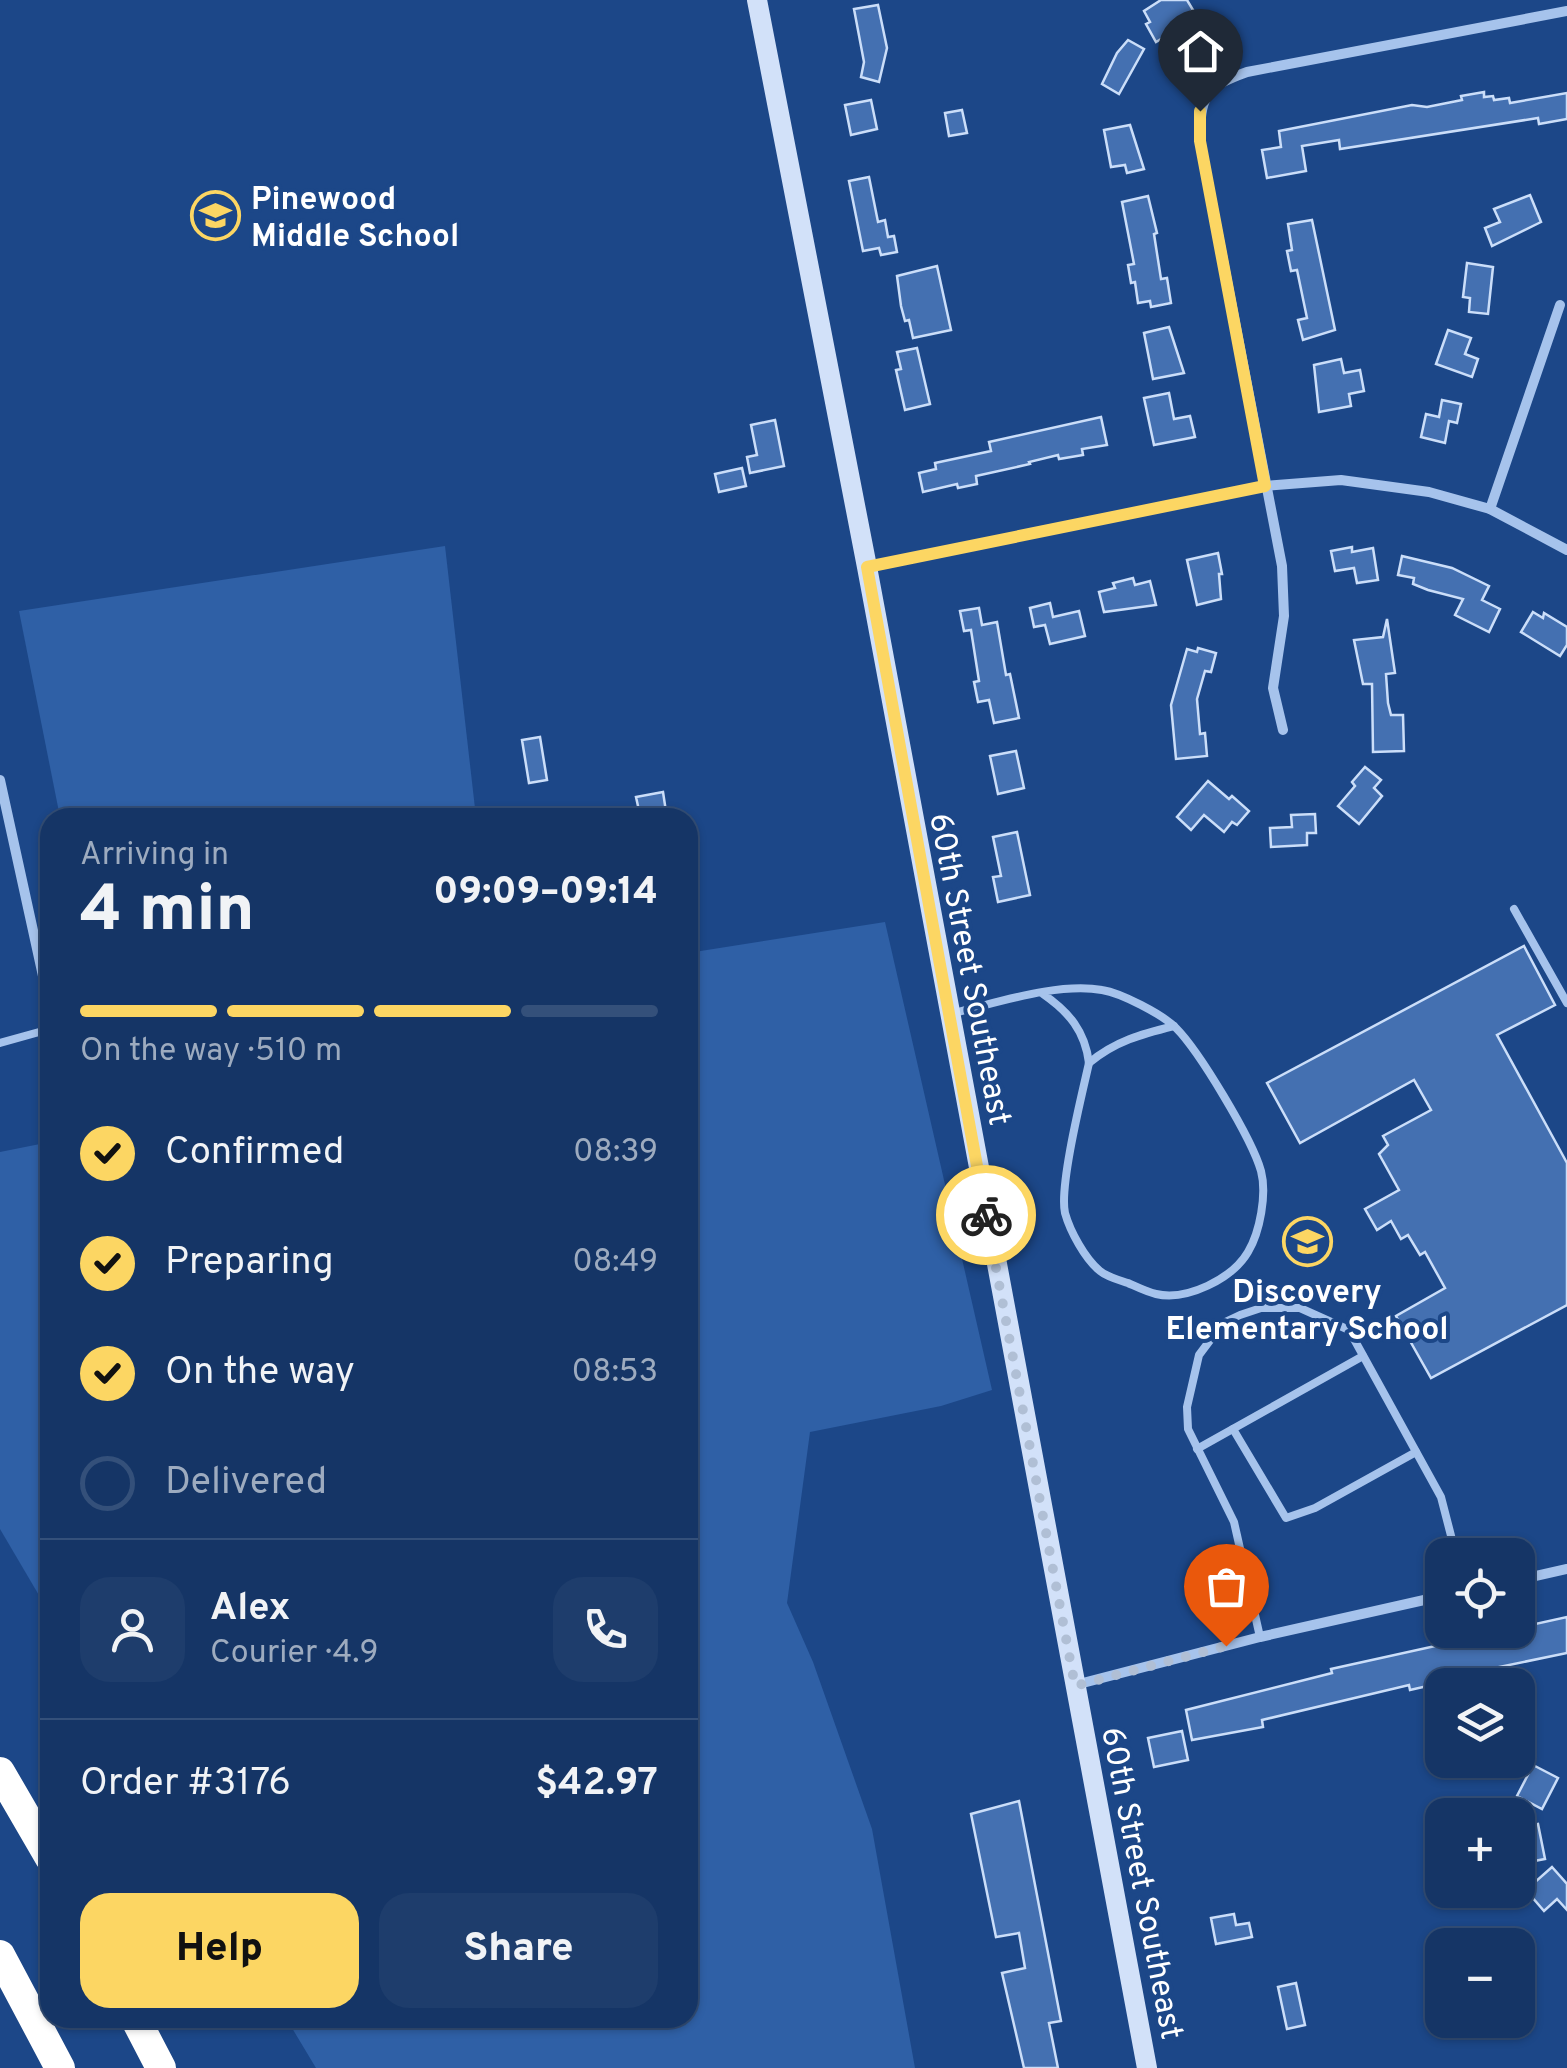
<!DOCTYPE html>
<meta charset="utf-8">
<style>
:root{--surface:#153566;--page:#1e3d6c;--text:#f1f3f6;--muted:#9dabbf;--line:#34507a;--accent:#fcd663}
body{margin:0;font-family:Overpass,sans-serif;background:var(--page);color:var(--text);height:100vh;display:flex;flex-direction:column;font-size:38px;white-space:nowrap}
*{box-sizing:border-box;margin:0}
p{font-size:32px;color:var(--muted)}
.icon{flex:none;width:55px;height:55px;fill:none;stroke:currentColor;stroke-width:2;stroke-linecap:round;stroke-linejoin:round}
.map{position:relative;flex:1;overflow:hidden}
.drawer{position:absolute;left:40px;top:808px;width:658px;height:1220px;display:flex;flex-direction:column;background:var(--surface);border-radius:30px;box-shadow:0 2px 8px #0004,0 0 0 2px var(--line)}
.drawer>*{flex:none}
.tools{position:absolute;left:1425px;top:1538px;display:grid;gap:20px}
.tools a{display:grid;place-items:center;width:110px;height:110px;border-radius:20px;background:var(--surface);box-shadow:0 2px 8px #0004,0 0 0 2px var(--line);font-size:50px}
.pin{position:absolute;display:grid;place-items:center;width:85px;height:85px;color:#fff;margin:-102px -42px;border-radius:50% 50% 50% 0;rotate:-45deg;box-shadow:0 0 10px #0007}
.pin .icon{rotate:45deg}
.courier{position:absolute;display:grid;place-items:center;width:100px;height:100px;margin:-50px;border:8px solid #fcd663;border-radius:50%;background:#fff;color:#222;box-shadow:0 2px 12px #0007}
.overview em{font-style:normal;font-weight:800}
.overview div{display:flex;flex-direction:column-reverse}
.overview{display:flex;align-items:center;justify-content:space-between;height:170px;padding:0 40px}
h1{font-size:65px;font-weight:800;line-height:75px}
.bar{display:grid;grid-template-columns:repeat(4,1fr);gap:15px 10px;align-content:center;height:120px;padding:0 40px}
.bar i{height:12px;border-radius:8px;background:var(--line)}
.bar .active{background:var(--accent)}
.bar p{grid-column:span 4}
.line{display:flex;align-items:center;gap:25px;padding:0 40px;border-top:2px solid var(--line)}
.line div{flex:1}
.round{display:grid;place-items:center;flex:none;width:105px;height:105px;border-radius:30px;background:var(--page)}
ol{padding:0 40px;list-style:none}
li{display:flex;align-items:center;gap:30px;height:110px}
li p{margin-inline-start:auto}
li .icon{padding:10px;border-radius:50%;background:var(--accent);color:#111;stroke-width:4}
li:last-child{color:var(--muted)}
li i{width:55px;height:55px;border:5px solid var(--line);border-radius:50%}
.cta{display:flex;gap:20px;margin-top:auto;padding:20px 40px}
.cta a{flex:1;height:115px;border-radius:30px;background:var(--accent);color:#111;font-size:40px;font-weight:800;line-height:115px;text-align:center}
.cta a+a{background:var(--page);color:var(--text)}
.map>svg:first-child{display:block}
.green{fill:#2f60a6}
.building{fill:#4470b1;stroke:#cbdef9;stroke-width:2.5}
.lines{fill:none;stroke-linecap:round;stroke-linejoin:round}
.lane{stroke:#a6c3ec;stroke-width:8}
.street{stroke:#a6c3ec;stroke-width:10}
.secondary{stroke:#d2e1f9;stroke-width:20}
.highway{stroke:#fff;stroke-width:30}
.done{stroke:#b0bfd5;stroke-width:10;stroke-dasharray:0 18}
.route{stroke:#fcd663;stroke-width:12}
.labels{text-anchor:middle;stroke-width:8;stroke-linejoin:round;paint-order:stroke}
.poi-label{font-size:32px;font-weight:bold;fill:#fff;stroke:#1c4788;text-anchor:start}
.street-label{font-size:32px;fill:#fff;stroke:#1c4788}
</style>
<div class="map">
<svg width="1567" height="2068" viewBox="0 0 1567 2068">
<rect width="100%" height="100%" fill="#1c4788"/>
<g class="green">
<path d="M445,546L476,817H60L19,611Z"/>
<path d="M885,922L992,1390L941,1406L810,1432L787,1603L813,1662L872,1829L915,2068H316L286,2018H688V953Z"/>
<path d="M50,1142V1614L0,1529V1152Z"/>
</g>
<g class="building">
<path d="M1161,0H1187L1193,10L1174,26L1176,30L1156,42L1146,24L1150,22L1144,11Z"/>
<path d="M878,5L887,48L879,82L861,77L864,62L854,9Z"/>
<path d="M1128,40L1144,49L1119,94L1102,84L1117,53Z"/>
<path d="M1484,92V97L1493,96L1494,100L1509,98L1510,103L1567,93V119L1539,124L1538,118L1340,149L1339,140L1302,146L1306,171L1267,178L1262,150L1281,147L1279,131L1412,105L1427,107L1462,100L1461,96Z"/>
<path d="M871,100L877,129L851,135L845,105Z"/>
<path d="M962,110L967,133L949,136L945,113Z"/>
<path d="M1130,125L1144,169L1127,173L1125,165L1111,167L1104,130Z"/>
<path d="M869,177L878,222L885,220L888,237L894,236L897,252L881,255L879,248L863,251L849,181Z"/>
<path d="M1530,195L1541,222L1492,246L1485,228L1500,222L1494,209Z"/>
<path d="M1148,196L1157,233L1154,234L1161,279L1167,278L1171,303L1151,307L1150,301L1138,303L1135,282L1131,283L1128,265L1134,264L1122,202Z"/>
<path d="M1312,220L1335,330L1303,340L1298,320L1307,318L1297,270L1291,271L1287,251L1292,250L1288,224Z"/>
<path d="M1467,263L1493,267L1488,314L1469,312L1470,298L1463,297Z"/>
<path d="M937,266L951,330L913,338L909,320L905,321L901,306L897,276Z"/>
<path d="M1169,327L1184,373L1153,379L1144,333Z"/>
<path d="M1448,330L1471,338L1465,354L1478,359L1472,377L1436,364Z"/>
<path d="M917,348L930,404L905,410L896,370L901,369L897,352Z"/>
<path d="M1341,359L1344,373L1360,370L1364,391L1349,394L1351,406L1319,412L1314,365Z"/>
<path d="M1169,393L1174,419L1190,416L1195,437L1154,445L1144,398Z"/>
<path d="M1442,400L1461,404L1457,423L1449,421L1445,443L1421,437L1426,414L1439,417Z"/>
<path d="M1101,417L1107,445L1082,449L1083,455L1059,459L1058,455L1029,462L1030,464L976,476L977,484L958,488L957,484L923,492L919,473L936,469L935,463L991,451L989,442Z"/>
<path d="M775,420L784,466L750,473L747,457L757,455L751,425Z"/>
<path d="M742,468L746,486L719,492L715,474Z"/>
<path d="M1352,547V552L1373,548L1378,580L1357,583L1354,568L1335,571L1331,551Z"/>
<path d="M1218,553L1222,574H1219L1221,599L1197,605L1187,560Z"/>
<path d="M1402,556L1452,568L1489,586L1482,600L1500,609L1489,632L1455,615L1463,599L1428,590L1413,584L1414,578L1398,575Z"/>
<path d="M1133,578L1135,585L1150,581L1156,605L1104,612L1099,592L1115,588L1113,583Z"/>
<path d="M1050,603L1053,617L1079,611L1085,636L1050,644L1045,625L1034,627L1030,608Z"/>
<path d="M979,608L982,625L997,622L1006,675L1010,674L1019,718L994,723L989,700L978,702L974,682L979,681L971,630L964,631L960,611Z"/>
<path d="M1533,612L1543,618L1544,613L1567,627V645L1560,656L1521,632Z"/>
<path d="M1387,619L1395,673L1386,674L1388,703L1391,715H1403L1404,751L1373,752L1372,684H1363L1354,640L1383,637Z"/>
<path d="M1198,648L1216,653L1211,672L1205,671L1197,699L1200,734L1205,733L1207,756L1176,759L1171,705L1187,649L1197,652Z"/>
<path d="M540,737L547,780L529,783L522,740Z"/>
<path d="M1016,751L1024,788L998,794L990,756Z"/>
<path d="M1365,767L1381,780L1374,788L1382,796L1359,824L1338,806L1355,786L1352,782Z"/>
<path d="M1208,781L1229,799L1232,796L1249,811L1237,825L1232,822L1224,832L1204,815L1191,830L1177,817Z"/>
<path d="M663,792L667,818L640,815L636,797Z"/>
<path d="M1315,814L1316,833H1307V845L1271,847L1270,828L1292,827L1291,815Z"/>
<path d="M1017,832L1030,895L998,902L993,877L1001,876L993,837Z"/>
<path d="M1524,946L1555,1005L1497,1035L1567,1163V1305L1431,1378L1396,1316L1445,1288L1425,1252L1420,1255L1408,1235L1401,1239L1391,1221L1377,1230L1365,1209L1399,1190L1379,1154L1388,1145L1383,1136L1431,1110L1414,1080L1300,1143L1267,1083Z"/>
<path d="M1567,1617V1653L1480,1671L1483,1685H1455L1454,1680L1410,1690L1409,1685L1262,1720L1263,1727L1192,1740L1186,1710L1332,1673L1331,1669Z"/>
<path d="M1182,1731L1188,1760L1154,1767L1148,1738Z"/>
<path d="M1533,1765L1558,1778L1542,1809L1517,1796Z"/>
<path d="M1019,1801L1061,2021L1049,2023L1058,2068H1024L1002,1973L1025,1968L1019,1933L996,1937L971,1814Z"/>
<path d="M1538,1824L1545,1859L1518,1864V1828Z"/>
<path d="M1552,1867L1567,1884V1910L1557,1899L1544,1911L1526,1890Z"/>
<path d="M1234,1914L1236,1925L1249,1923L1252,1937L1216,1944L1211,1918Z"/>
<path d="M1296,1983L1305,2025L1287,2029L1278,1987Z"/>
</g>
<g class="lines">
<g class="lane">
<path d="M1514,909L1567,1003"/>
<path d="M953,1013C997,1003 1058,982 1102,990C1121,993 1162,1014 1176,1028C1199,1051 1252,1139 1261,1171C1267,1194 1260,1232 1248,1252C1232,1279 1187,1301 1156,1294C1147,1292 1137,1287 1128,1283C1119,1280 1107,1277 1100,1271C1085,1259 1070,1231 1065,1213C1059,1186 1082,1094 1089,1063C1085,1031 1069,1012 1043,994"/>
<path d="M0,1043L50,1029"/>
<path d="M1089,1063C1115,1041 1142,1034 1174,1026"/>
<path d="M1233,1429L1286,1518L1315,1508L1416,1452"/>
<path d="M1197,1449L1363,1356"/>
<path d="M1260,1637L1234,1522L1188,1429L1187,1407L1199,1355L1223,1323L1240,1315L1261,1308H1300L1349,1330L1441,1497L1456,1555"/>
</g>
<g class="street">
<path d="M1490,509L1560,305"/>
<path d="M867,567L1265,486L1341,480L1429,492L1490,509L1567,550"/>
<path d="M1283,730L1273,688L1284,616L1282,566L1200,141C1200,96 1205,87 1247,72L1567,11"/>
<path d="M0,780L50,1008"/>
<path d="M1518,1580L1567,1569"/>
<path d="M1075,1685L1260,1637L1442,1596"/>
</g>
<path class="secondary" d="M757,0L867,567L1147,2068"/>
<g class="highway">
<path d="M0,1772L50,1858"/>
<path d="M0,1955L60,2068"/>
<path d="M135,2018L161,2068"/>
</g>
</g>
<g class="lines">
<path class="done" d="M986,1215L1075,1686L1226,1646"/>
<path class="route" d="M986,1215L867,567L1265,486L1200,141V111"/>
</g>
<defs>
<symbol id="school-ring" viewBox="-11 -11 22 22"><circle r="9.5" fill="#1c4788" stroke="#fcd663" stroke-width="1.5"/><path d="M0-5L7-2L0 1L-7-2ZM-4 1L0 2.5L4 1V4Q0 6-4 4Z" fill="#fcd663"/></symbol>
</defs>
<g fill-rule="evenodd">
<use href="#school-ring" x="188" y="188" width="55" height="55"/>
<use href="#school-ring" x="1280" y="1214" width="55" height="55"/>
</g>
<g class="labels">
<g class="poi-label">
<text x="251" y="209">Pinewood<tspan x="251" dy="37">Middle School</tspan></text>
<text x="1307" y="1302" text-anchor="middle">Discovery<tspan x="1307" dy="37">Elementary School</tspan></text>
</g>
<g class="street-label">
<text transform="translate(971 969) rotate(79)" y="11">60th Street Southeast</text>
<text transform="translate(1143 1883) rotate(79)" y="11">60th Street Southeast</text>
</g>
</g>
</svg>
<div class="tools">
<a><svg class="icon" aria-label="locate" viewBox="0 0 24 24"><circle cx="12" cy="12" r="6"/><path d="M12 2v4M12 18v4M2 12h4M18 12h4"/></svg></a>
<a><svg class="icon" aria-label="layers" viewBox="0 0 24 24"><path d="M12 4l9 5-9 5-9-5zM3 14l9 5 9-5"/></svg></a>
<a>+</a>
<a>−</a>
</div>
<div class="pin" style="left:1226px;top:1646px;background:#ea580c"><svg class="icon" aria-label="bag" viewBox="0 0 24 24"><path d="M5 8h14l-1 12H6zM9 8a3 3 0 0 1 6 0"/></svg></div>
<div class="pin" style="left:1200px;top:111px;background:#1f2937"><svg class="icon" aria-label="home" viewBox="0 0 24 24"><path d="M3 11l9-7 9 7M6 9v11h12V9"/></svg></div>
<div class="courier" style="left:986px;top:1215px"><svg class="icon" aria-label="bike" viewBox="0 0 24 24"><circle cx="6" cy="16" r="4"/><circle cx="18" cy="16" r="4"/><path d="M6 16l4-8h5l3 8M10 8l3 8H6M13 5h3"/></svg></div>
<section class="drawer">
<div class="overview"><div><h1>4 min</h1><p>Arriving in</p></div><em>09:09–09:14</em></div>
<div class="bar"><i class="active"></i><i class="active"></i><i class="active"></i><i></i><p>On the way · 510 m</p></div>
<ol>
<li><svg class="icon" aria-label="check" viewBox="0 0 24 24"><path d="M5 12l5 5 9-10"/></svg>Confirmed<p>08:39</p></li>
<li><svg class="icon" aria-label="check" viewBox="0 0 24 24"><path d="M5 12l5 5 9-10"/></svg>Preparing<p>08:49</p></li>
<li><svg class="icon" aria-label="check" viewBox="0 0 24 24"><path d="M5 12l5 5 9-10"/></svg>On the way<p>08:53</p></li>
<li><i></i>Delivered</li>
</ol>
<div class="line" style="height:180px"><a class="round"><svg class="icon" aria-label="person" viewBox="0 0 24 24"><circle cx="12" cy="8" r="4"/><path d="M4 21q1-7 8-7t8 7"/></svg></a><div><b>Alex</b><p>Courier · 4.9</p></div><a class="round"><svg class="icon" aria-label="phone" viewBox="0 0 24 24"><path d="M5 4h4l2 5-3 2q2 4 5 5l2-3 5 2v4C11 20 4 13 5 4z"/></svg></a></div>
<div class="line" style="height:130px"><div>Order #3176</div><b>$42.97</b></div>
<div class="cta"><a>Help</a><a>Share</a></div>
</section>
</div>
